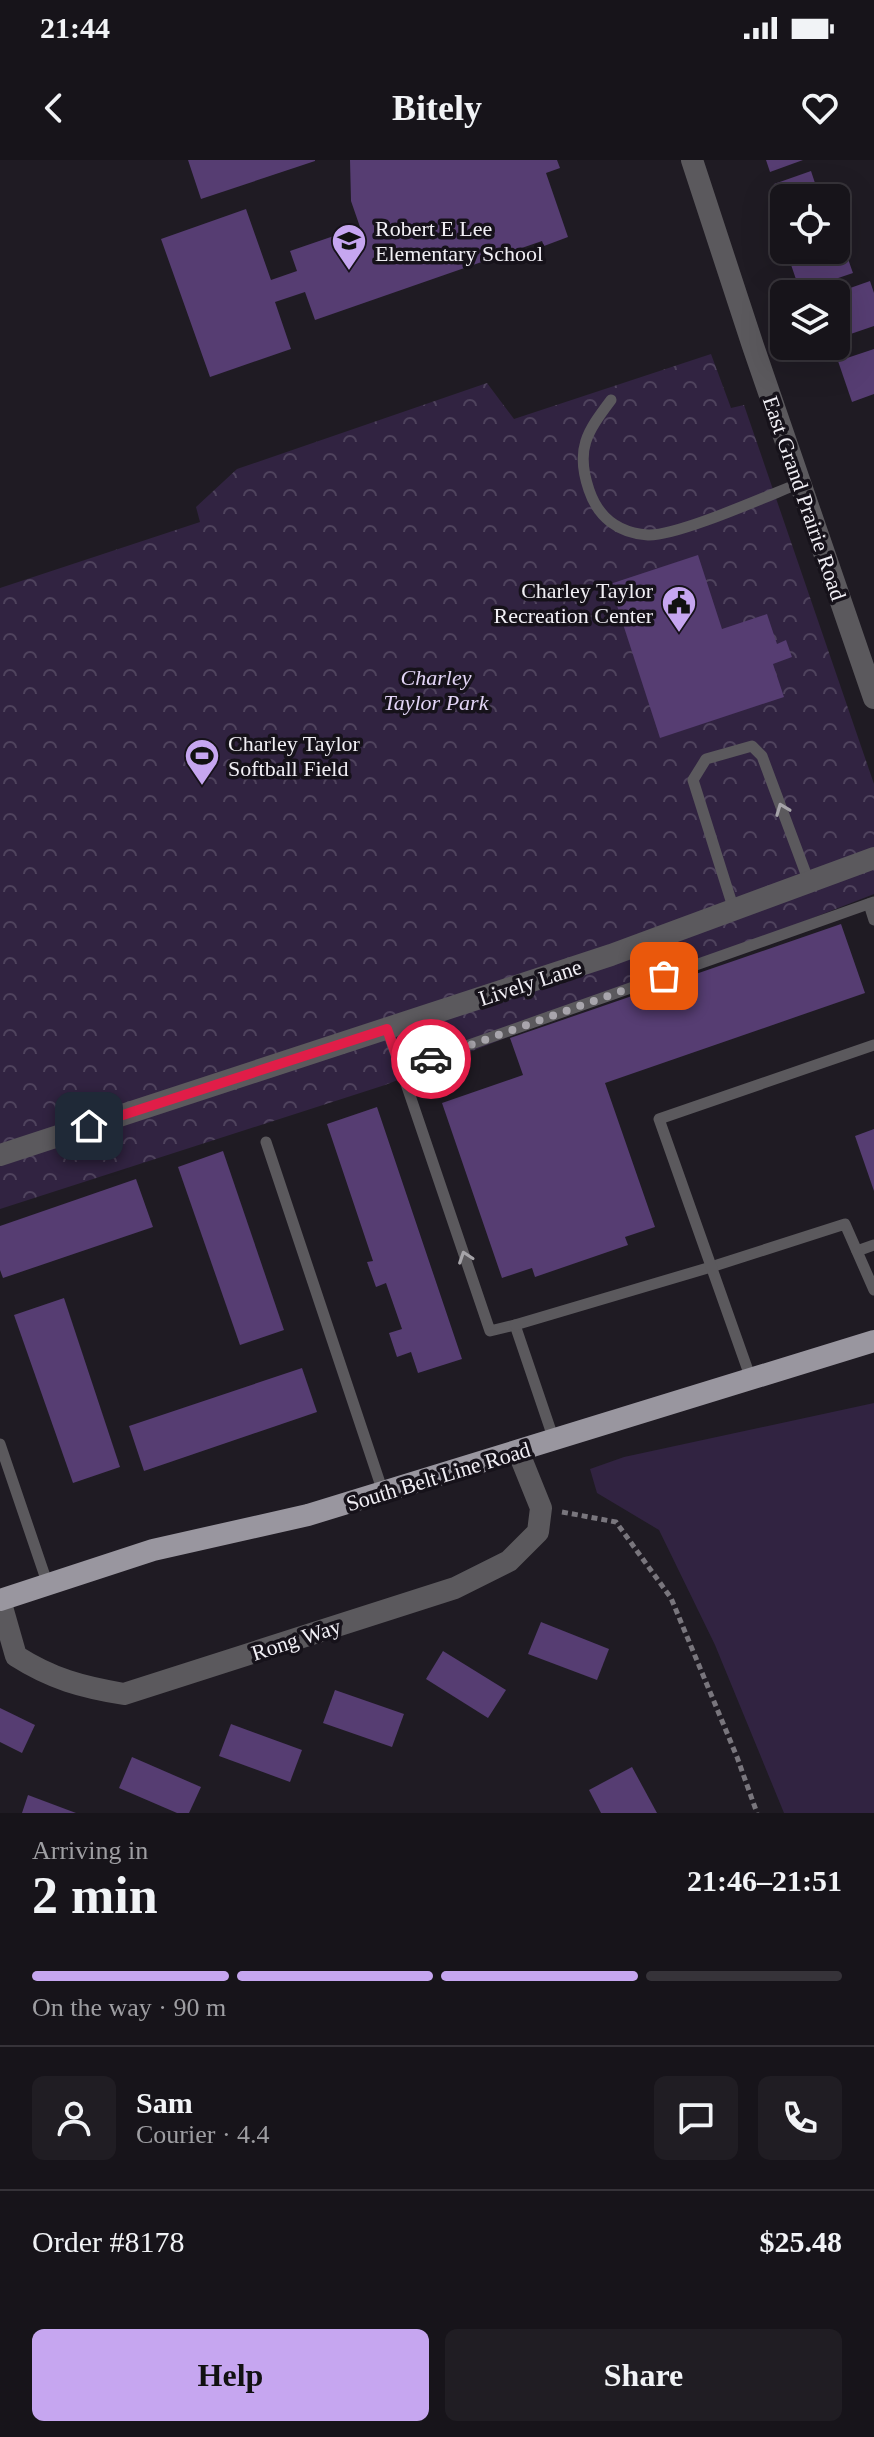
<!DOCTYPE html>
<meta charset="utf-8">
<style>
:root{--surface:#17141a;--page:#201d23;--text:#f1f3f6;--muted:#9e9ea2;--line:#363339;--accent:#c6a6f0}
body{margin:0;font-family:"Times New Roman",serif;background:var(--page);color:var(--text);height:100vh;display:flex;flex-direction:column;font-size:30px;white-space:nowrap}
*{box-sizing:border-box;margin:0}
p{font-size:26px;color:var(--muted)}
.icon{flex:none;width:44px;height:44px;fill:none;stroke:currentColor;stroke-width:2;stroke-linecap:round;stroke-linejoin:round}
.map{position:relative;height:1653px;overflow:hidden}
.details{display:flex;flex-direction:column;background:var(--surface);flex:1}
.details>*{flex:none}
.buttons{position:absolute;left:770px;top:24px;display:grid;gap:16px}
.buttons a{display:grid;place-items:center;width:80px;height:80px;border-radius:12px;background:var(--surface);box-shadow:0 8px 32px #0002,0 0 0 2px var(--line);font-size:40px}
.pin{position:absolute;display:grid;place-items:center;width:68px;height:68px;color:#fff;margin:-34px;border-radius:16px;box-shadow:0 4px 12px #0006}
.courier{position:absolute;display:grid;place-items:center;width:80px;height:80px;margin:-40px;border:6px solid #e11d48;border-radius:50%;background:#fff;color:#222;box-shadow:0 2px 10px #0007}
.summary em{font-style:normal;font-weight:800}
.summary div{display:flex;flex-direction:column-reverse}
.summary{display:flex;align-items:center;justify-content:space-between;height:136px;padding:0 32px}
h1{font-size:52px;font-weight:800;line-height:60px}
.bar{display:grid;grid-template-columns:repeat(4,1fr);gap:12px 8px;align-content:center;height:96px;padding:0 32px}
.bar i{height:10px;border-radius:6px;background:var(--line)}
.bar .active{background:var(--accent)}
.bar p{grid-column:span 4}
.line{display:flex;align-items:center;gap:20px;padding:0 32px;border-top:2px solid var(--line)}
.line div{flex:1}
.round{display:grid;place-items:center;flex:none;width:84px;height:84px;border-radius:12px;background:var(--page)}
.cta{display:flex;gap:16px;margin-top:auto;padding:16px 32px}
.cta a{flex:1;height:92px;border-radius:12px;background:var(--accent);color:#111;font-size:32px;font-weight:800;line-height:92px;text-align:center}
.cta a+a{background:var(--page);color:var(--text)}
.status{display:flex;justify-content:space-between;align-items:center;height:56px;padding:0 40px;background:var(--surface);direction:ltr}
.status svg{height:22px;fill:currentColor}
header{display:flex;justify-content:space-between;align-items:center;height:104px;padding:0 32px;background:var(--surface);font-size:36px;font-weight:800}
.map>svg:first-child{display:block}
.grass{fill:#312341}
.park{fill:url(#park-crowns)}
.building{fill:#563d72}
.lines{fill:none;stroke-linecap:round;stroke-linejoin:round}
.path{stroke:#79767d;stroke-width:5;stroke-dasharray:6 4;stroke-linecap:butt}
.service{stroke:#5b595d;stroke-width:11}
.minor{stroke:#5b595d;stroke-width:22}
.tertiary{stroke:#5b595d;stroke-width:22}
.primary{stroke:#99969f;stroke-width:22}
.oneway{stroke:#a6a4a9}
.done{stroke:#a8a5ac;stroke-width:8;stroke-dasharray:0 14.4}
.route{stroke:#e11d48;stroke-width:10}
.labels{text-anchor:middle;stroke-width:7;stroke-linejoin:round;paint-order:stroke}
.poi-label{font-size:22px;fill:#f1eff5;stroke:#16121a;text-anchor:start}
.street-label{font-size:22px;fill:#f1eff5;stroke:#16121a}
.park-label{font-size:22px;font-style:italic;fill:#e3d5f7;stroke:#16121a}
</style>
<div class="status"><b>21:44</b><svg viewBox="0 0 49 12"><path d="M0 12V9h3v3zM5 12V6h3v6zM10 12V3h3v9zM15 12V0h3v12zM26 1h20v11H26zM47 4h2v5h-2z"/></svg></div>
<header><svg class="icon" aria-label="back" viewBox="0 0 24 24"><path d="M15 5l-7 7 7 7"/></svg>Bitely<svg class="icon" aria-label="heart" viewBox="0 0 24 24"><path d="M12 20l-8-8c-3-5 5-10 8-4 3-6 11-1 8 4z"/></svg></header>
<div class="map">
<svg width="874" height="1653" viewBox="0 0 874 1653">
<defs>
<pattern id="park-crowns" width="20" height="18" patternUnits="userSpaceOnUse" patternTransform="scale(2)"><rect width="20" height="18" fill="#312341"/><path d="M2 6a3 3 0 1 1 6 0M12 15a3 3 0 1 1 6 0" fill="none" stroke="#4f435d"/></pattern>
</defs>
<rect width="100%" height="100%" fill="#1f1b23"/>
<path class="grass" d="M874,1243V1653H784L715,1485L659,1370L597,1333L590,1309L624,1297Z"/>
<path class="park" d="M711,194L731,248L744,245L874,624V734L385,925L0,1049V428L200,362L196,347L237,309L487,223L514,259Z"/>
<g class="building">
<path d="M188,0H315V1L201,39Z"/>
<path d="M350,0H557L560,8L546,13L568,77L544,86L542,81L315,160L305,132L275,142L291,189L210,217L161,79L246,49L271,120L297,111L290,91L360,67L351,41Z"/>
<path d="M766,0H803L770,12Z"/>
<path d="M811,11L820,38H784V53L774,24Z"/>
<path d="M836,65L853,113L800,131L786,90H836Z"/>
<path d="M870,121L874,133V166L836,179V133Z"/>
<path d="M874,189V234L852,242L838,201Z"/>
<path d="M698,395L722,469L767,454L777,484L786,480L792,497L773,504L784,537L660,578L610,424Z"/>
<path d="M841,764L865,833L605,923L655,1067L625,1077L628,1085L535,1117L532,1108L502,1118L442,943L523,915L510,878Z"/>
<path d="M377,947L462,1199L418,1213L411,1192L397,1197L389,1173L402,1169L386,1123L376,1127L367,1102L373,1101L327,964Z"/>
<path d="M874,969V1031L855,976Z"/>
<path d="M223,991L284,1170L240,1185L178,1007Z"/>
<path d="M136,1019L153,1067L3,1118L0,1110V1066Z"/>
<path d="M64,1138L120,1307L73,1323L14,1155Z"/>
<path d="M302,1208L317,1252L144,1311L129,1266Z"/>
<path d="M541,1462L609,1489L597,1520L528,1494Z"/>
<path d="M443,1491L506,1530L488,1558L426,1519Z"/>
<path d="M335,1530L404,1554L392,1587L323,1563Z"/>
<path d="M0,1548L35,1565L22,1593L0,1582Z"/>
<path d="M231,1564L302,1590L290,1622L219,1596Z"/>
<path d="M132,1597L201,1627L189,1653H177L119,1628Z"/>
<path d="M632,1607L657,1653H601L589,1630Z"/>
<path d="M28,1635L76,1653H22Z"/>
</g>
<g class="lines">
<path class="path" d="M562,1352L616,1362L671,1438L737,1597L757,1653"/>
<g class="service">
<path d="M611,240C587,272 575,289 589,330C598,357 618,373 648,375C678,376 767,336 800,323"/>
<path d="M869,744L874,760"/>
<path d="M734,750L693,620L706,599L752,586L762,596L809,722"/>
<path d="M387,869L401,909L874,742"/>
<path d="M401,909L490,1171L515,1165L554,1280"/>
<path d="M266,982L383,1332"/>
<path d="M857,1091L874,1085"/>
<path d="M515,1165L711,1107L845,1064L874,1130"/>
<path d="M751,1219L659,959L874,885"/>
<path d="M0,1284L48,1425"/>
</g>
<g class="minor">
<path d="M0,995L611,795L874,698"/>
<path d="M0,1440L16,1496C52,1519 82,1527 124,1534L455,1428L509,1401L538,1372L541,1348L518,1291"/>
</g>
<path class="tertiary" d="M692,0L753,186L874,538"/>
<path class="primary" d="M0,1440L153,1390L308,1355L874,1181"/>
</g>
<defs><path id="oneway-chevron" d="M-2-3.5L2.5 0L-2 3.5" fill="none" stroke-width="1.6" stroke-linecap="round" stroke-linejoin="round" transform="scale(2)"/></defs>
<g class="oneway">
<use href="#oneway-chevron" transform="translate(782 649) rotate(-111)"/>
<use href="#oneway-chevron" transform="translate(465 1097) rotate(-109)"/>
</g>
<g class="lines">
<path class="done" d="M431,899L664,816"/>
<path class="route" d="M89,966L387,869L401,909L431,899"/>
</g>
<defs>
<symbol id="school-pin" viewBox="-11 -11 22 30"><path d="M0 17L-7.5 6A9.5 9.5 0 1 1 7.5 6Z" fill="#c6a6f0" stroke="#16121a"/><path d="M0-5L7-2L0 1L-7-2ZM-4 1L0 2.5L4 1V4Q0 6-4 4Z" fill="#111"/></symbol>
<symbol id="civic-pin" viewBox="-11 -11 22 30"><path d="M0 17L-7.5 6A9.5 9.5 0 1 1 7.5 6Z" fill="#c6a6f0" stroke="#16121a"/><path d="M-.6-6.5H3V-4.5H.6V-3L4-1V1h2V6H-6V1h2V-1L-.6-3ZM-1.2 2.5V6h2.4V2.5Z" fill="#111"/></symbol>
<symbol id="stadium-pin" viewBox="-11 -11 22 30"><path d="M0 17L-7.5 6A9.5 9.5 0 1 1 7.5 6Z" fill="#c6a6f0" stroke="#16121a"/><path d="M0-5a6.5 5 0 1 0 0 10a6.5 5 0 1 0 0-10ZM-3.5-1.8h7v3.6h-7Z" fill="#111"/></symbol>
</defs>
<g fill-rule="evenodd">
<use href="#school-pin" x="329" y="61" width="40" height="54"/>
<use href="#civic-pin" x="659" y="423" width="40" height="54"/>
<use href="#stadium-pin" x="182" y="576" width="40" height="54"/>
</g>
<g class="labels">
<g class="poi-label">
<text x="375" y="76">Robert E Lee<tspan x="375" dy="25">Elementary School</tspan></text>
<text x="653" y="438" text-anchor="end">Charley Taylor<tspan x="653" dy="25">Recreation Center</tspan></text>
<text x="228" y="591">Charley Taylor<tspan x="228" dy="25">Softball Field</tspan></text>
</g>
<g class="street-label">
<text transform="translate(805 338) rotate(71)" y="8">East Grand Prairie Road</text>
<text transform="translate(530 822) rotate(-18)" y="8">Lively Lane</text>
<text transform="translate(438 1316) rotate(-17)" y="8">South Belt Line Road</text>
<text transform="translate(296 1479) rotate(-18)" y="8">Rong Way</text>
</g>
<g class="park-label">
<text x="436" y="525">Charley<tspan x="436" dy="25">Taylor Park</tspan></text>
</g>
</g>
</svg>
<div class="buttons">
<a><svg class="icon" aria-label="locate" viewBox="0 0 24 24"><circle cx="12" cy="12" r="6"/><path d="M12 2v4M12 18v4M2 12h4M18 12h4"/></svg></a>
<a><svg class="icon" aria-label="layers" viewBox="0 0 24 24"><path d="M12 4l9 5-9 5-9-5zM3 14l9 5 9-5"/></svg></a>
</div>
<div class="pin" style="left:664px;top:816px;background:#ea580c"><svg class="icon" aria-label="bag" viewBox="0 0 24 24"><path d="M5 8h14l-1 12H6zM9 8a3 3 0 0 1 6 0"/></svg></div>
<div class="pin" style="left:89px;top:966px;background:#1f2937"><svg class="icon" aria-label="home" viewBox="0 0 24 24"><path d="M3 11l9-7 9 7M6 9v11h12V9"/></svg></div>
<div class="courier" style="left:431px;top:899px"><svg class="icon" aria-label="car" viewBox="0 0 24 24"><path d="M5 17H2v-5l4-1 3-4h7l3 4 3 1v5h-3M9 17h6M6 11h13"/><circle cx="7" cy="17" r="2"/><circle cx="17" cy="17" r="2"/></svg></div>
</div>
<section class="details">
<div class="summary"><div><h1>2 min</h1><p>Arriving in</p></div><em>21:46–21:51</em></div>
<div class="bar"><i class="active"></i><i class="active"></i><i class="active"></i><i></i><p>On the way · 90 m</p></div>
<div class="line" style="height:144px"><a class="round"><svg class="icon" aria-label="person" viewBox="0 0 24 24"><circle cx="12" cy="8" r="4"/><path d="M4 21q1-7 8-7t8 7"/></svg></a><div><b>Sam</b><p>Courier · 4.4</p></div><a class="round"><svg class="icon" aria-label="chat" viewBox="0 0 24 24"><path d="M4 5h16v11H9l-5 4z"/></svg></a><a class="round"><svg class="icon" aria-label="phone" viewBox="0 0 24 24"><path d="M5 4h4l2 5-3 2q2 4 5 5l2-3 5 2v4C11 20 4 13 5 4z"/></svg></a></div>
<div class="line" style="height:104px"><div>Order #8178</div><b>$25.48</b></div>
<div class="cta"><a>Help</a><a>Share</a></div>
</section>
